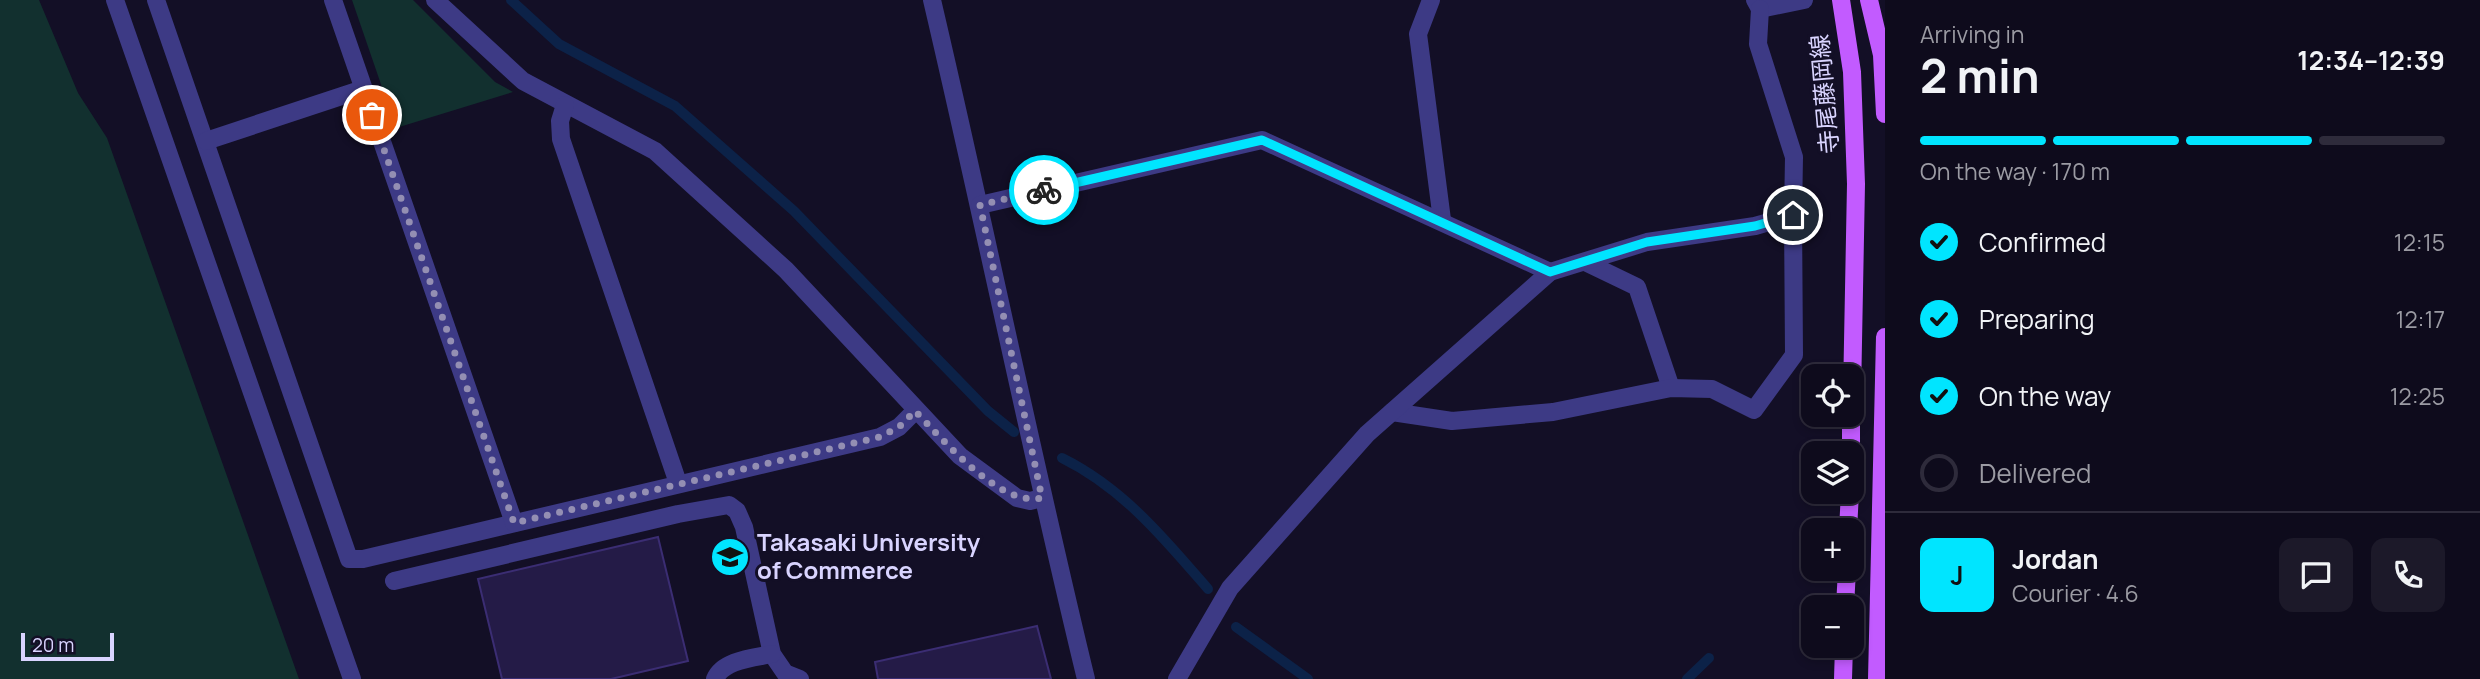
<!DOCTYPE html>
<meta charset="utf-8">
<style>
:root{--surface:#0e0b1c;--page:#1c1929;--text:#f1f3f6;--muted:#9b9ba3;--line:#2e2b3b;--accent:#00e5ff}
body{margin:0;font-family:Manrope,"Noto Sans JP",sans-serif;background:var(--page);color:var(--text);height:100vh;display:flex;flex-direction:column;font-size:26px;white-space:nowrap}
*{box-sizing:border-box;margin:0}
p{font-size:23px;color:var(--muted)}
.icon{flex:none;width:38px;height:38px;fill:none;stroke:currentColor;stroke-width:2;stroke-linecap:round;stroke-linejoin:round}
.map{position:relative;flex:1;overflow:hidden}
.details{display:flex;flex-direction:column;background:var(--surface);width:595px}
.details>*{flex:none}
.buttons{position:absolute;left:1801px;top:364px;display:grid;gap:14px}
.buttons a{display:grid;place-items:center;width:63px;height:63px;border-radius:14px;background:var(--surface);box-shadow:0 4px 10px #0003,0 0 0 2px var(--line);font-size:35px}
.scale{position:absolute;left:21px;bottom:18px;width:93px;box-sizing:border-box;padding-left:7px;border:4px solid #d9d4ff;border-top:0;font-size:19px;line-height:24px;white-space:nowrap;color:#d9d4ff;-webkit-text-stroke:5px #130f26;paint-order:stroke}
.pin{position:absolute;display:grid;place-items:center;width:60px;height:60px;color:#fff;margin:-30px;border:4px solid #fff;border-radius:50%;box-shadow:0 2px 7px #0007}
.courier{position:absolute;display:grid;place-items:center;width:70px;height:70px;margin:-35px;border:5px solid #00e5ff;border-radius:50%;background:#fff;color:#222;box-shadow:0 2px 9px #0007}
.head em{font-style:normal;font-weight:700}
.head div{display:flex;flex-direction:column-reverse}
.head{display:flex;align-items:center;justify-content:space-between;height:119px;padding:0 35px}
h1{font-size:46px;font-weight:700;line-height:52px}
.bar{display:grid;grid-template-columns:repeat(4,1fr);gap:10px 7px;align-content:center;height:84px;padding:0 35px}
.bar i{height:9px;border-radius:5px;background:var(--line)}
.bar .on{background:var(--accent)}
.bar p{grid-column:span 4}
.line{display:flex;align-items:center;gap:18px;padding:0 35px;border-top:2px solid var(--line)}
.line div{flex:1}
.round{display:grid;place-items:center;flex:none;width:74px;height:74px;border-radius:14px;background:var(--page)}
ol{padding:0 35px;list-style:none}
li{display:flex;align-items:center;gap:21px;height:77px}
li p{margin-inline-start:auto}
li .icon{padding:7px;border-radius:50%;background:var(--accent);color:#111;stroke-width:4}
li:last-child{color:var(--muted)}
li i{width:38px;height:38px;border:4px solid var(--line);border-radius:50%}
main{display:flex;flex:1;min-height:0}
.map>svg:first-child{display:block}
.green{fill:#12302f}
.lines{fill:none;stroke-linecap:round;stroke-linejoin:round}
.stream{stroke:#0c2248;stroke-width:10}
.building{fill:#241b47;stroke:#3b2d73;stroke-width:2}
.minor{stroke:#3d3a85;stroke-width:18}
.major{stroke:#c25bff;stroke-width:18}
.done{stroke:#948fb3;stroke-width:7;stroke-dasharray:0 12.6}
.route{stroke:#00e5ff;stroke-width:9}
.labels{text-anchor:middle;stroke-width:6;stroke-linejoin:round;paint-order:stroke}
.street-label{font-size:24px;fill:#d9d4ff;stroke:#130f26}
.poi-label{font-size:24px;font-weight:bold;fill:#d9d4ff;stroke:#130f26;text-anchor:start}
</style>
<main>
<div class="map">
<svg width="1885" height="679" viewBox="0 0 1885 679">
<rect width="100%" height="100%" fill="#130f26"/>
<g class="green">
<path d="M0,0H39L78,93L107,138L299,679H0Z"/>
<path d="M352,0H413L495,82L513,92L396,128Z"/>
</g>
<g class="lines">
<g class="stream">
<path d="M511,0L559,44L675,106L794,211L988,411L1014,432"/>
<path d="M1062,458C1123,488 1165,539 1208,589"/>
<path d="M1236,627L1308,679"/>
<path d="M1687,679L1709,658"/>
</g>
</g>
<g class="building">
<path d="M658,537L688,661L611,679H502L478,579Z"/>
<path d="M1037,626L1051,679H878L875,662Z"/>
</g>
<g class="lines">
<g class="minor">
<path d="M115,0L352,679"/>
<path d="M156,0L349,559H363L880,437L899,427L915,411"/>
<path d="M333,0L514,523"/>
<path d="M435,0L523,81L655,151L786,270L960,456L1017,498L1030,501L1042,498"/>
<path d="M932,0C985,226 1031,453 1086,679"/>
<path d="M1431,0L1418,34L1442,220"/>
<path d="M1755,0L1760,9L1804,0"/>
<path d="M565,105L560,121L561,139L678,483"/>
<path d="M206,141L363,89"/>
<path d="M980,205L1262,140L1550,272"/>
<path d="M1585,262L1637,287L1671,388"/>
<path d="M1392,412L1452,421L1553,412L1671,388L1712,389L1754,410L1794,355L1793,215"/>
<path d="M394,581L678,514L729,505L737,511L744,527L772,654L785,673L800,679"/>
<path d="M715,679C723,660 753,658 772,654"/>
<path d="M1177,679L1230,588L1367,434L1550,272L1647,242L1755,226L1793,215L1794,157L1758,44L1760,9"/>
</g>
<g class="major">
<path d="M1841,0L1852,72L1856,184L1852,395"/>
<path d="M1869,0L1882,55L1885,114"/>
<path d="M1851,453V415"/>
<path d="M1848,530L1850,492"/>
<path d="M1845,607L1847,569"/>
<path d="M1843,679L1844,646"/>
<path d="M1877,679L1885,337"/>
</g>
</g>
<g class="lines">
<path class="done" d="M372,115L514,523L880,437L899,427L915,411C943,439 1000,508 1042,498L980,205L1044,190"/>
<path class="route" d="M1044,190L1262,140L1550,272L1647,242L1755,226L1793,215"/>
</g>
<defs>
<symbol id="university-disc" viewBox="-11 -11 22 22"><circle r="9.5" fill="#00e5ff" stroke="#130f26"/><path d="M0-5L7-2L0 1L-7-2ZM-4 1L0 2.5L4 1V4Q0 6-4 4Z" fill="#111"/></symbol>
</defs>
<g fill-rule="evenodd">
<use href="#university-disc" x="708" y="535" width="44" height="44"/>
</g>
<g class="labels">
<g class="street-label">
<text transform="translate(1825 94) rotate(-95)" y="8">寺尾藤岡線</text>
</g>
<g class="poi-label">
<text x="757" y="551">Takasaki University<tspan x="757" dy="28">of Commerce</tspan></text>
</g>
</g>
</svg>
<div class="buttons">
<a><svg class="icon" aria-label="locate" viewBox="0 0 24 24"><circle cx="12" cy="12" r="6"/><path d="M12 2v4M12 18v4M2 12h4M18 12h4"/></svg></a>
<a><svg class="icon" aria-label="layers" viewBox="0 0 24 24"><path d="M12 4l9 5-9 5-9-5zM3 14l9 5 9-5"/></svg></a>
<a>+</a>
<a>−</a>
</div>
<div class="scale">20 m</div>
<div class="pin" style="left:372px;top:115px;background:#ea580c"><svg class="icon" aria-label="bag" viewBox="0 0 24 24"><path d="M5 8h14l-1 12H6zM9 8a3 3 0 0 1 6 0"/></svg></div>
<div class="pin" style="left:1793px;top:215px;background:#1f2937"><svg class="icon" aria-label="home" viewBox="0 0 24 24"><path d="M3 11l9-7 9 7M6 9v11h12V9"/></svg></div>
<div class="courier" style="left:1044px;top:190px"><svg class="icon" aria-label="bike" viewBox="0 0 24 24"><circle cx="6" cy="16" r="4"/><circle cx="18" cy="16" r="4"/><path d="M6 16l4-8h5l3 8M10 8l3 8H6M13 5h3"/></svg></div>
</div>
<section class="details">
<div class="head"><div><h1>2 min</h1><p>Arriving in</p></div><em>12:34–12:39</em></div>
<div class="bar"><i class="on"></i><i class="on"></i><i class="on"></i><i></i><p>On the way · 170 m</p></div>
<ol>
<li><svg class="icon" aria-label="check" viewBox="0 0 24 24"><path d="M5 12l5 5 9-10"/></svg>Confirmed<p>12:15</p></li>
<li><svg class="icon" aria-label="check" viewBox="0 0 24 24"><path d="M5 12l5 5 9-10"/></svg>Preparing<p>12:17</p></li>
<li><svg class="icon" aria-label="check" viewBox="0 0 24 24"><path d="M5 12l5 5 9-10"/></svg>On the way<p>12:25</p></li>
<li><i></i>Delivered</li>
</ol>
<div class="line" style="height:126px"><b class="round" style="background:var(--accent);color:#111">J</b><div><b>Jordan</b><p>Courier · 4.6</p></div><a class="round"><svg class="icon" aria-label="chat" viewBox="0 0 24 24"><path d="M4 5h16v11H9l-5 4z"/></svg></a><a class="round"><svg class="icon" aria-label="phone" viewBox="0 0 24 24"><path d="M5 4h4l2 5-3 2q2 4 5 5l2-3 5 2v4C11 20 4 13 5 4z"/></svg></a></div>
</section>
</main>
